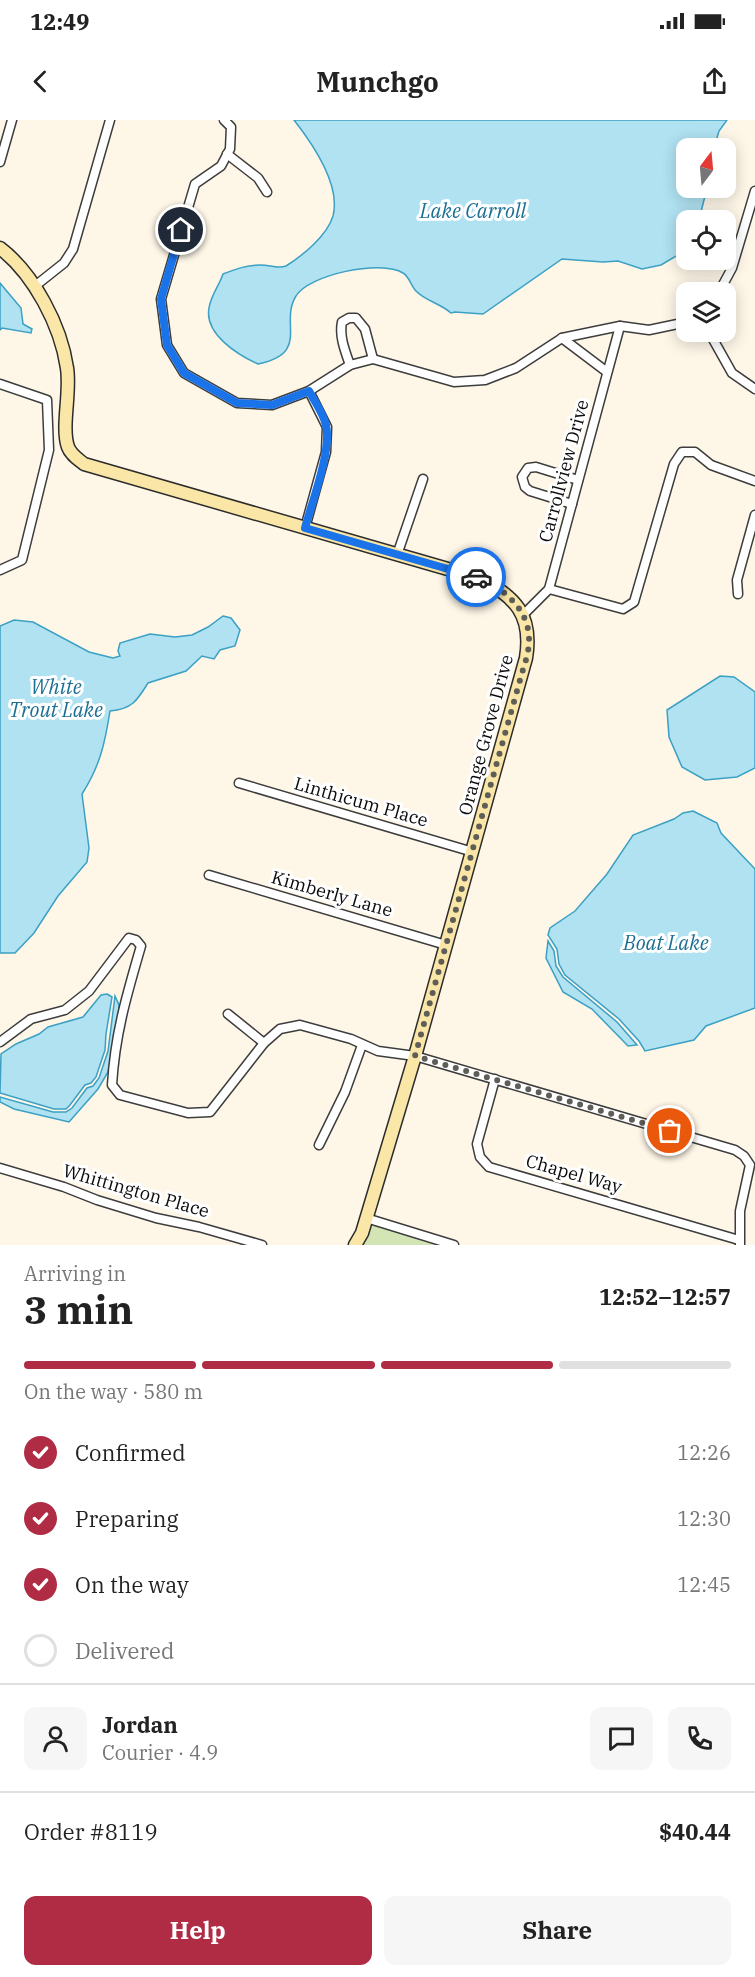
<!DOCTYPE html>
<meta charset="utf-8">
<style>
:root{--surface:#fff;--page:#f6f6f6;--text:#222;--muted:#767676;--line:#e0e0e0;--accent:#b02b44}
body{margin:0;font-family:"IBM Plex Serif",serif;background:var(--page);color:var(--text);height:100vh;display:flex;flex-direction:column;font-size:22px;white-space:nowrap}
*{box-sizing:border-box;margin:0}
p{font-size:20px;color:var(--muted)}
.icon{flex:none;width:33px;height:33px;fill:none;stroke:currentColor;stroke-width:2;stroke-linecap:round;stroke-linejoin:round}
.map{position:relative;height:1125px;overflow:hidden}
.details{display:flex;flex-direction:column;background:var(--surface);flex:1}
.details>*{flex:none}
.needle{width:39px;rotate:16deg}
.controls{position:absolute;left:676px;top:18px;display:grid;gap:12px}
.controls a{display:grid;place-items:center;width:60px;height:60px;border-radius:12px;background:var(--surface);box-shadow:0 3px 15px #0003;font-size:30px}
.pin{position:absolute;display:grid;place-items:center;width:51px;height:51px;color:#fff;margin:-26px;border:3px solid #fff;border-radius:50%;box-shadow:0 2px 6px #0007}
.courier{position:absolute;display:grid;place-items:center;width:60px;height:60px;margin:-30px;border:4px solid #1a73e8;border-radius:50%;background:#fff;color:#222;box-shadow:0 2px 8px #0007}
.summary em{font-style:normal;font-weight:800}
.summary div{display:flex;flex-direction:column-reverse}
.summary{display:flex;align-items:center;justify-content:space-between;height:102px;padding:0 24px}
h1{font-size:39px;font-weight:800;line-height:45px}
.bar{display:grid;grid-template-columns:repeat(4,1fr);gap:9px 6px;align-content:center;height:72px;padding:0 24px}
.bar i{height:8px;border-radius:4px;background:var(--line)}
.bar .current{background:var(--accent)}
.bar p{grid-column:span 4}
.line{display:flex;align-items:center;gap:15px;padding:0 24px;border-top:2px solid var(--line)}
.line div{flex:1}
.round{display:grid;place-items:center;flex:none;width:63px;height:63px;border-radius:12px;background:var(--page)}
ol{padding:0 24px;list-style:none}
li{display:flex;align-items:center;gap:18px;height:66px}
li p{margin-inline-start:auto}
li .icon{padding:6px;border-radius:50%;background:var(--accent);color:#fff;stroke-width:4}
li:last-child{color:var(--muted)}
li i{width:33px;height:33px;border:3px solid var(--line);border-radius:50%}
.cta{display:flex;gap:12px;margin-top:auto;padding:12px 24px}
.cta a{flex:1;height:69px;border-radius:12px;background:var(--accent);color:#fff;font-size:24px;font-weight:800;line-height:69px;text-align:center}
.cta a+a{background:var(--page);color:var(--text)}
.status{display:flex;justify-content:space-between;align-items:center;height:42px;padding:0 30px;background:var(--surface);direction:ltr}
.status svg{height:16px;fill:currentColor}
header{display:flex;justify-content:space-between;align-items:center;height:78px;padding:0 24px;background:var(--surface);font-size:27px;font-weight:800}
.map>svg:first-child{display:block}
.green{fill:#d4e5b5}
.water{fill:#b0e2f2;stroke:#3ba0c4;stroke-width:1.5}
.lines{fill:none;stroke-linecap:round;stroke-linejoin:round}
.street-casing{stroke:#3d3d3d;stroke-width:11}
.secondary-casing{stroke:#2c2c2c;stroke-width:15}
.street{stroke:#fff;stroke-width:8}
.secondary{stroke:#fae6a7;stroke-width:12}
.done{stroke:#5f5d58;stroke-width:6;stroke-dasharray:0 10.8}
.route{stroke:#1a73e8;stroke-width:8}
.labels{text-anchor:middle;stroke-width:6;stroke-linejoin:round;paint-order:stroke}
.street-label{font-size:18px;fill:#0a0a0a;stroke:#fff}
.water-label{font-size:20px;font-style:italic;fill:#1c6f93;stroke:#fff}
</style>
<div class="status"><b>12:49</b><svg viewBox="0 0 49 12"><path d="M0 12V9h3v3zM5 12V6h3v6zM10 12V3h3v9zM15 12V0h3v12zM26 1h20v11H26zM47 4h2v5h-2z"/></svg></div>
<header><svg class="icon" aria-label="back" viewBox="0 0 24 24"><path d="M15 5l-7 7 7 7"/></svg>Munchgo<svg class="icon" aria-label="share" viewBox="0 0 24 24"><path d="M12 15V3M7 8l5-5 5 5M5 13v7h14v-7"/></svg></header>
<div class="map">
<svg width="755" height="1125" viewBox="0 0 755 1125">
<rect width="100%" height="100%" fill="#fef7e8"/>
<path class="green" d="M369,1104L440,1125H363Z"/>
<g class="water">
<path d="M294,0H727L719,11L714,28H687V68H707L699,100H687V125L683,132L661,145L642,149L618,141L603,142L562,139L483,194L455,192L451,193C441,184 424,180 416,171C411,166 409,156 403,153C381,139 308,155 296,176C279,203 311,233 258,244C238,235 204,214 209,188C211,175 219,166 223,154C236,149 247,145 261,145C270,145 277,149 286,146C302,136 327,116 333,96C341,65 312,23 294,0Z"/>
<path d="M0,163L21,188L23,204L32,209L31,213L2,208L0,210Z"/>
<path d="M223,496L231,498L240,510L235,526L220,530L214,539L202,536L186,551L148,563C137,581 132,589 110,591C105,623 100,646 82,674L89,728L87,742L58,776L34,813L15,833H0V506L14,500L33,502L89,532L113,538L120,536L118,531L120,523L150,514L175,517L192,515L208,507Z"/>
<path d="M720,556L734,557L755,572V648L737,657L705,660L682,647L669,617L667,590Z"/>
<path d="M693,691L717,703L721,713L755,749V888L706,906L694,920L645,931L639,921L619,899L565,855L559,844L557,829L548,815L550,808L575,791L607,754L633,715L674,699L683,693Z"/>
<path d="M548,821L554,831L556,846L563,857L617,902L637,925L628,926L592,889L563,872L546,838Z"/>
<path d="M107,874L112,877L106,914L105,930L96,957L91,963L85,965L70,985L66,989H54L0,973L1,934L16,924L39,914L48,907L83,897L101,875Z"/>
<path d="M115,876L119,885L118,902L108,952L98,969L69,1002L14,989L0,982V977L53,992H66L72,988L87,968L93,966L99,958L108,931Z"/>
</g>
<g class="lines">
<defs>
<g id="street">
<path d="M224,0L231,7L230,29L221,46L195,64L161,179L167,225L184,253L237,283L272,285L309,271L350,245L373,239L454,262L485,260L516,248L562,218L607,252"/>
<path d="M227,34L258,58L267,72"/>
<path d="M0,42L12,0"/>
<path d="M35,166L64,143L73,129L110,0"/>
<path d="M719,172L732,148L755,71"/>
<path d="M709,212L732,253L755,269"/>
<path d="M562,218L620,206L649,210L687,202"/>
<path d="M350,245C345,231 339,216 342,202L349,198H356L365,209L373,239"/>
<path d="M0,264L47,280L49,330L22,440L0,450"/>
<path d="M572,384L530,371L525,367L522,357L528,348L536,347L578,360"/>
<path d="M305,408L326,332L327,307L309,271"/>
<path d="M397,435L423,359"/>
<path d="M549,469L623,489L634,482L674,344L682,332H695L711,345L755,361"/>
<path d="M738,474L737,460L755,395"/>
<path d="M523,495L549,469L620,206"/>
<path d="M239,663L473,732"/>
<path d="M209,755L446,825"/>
<path d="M228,894L264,923"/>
<path d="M0,922L31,899L65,890L89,871L129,818L136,820L141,826C127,874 115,914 112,965L120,975L188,993L210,992L264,923L280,909L300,905L351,919L378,931L415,936L735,1030L744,1036L750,1045L740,1091V1125"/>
<path d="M495,959L477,1024L480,1037L489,1047L739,1120"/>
<path d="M319,1025L345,972L362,925"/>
<path d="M0,1048L64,1067L97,1080L156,1098L199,1107L262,1125"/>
<path d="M366,1098L454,1125"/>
</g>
<path id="secondary" d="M0,128C34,154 61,206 67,248C71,272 61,307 68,327C71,335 78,339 84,344L479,458C515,476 533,495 526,538L415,936L362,1113L355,1125"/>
</defs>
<use href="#street" class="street-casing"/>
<use href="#secondary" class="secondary-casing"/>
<use href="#street" class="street"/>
<use href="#secondary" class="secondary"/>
</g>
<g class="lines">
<path class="done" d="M476,457C503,467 530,490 529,521C529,532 525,543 522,553L415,936L670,1011"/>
<path class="route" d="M181,110L161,179L167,225L184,253L237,283L272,285L309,271C315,282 323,293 326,305C332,330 312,382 305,408L476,457"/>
</g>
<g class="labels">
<g class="street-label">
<text transform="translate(564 351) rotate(-75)" y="6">Carrollview Drive</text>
<text transform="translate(486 615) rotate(-75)" y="6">Orange Grove Drive</text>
<text transform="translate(361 682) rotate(16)" y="6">Linthicum Place</text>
<text transform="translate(332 774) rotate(16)" y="6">Kimberly Lane</text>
<text transform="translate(574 1054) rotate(16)" y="6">Chapel Way</text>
<text transform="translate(136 1071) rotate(16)" y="6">Whittington Place</text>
</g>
<g class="water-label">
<text x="473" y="98">Lake Carroll</text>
<text x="56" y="574">White<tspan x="56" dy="23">Trout Lake</tspan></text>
<text x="666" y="830">Boat Lake</text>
</g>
</g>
</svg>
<div class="controls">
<a><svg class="needle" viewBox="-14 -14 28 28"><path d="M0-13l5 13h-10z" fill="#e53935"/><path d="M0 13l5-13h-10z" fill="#767676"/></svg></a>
<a><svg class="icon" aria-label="locate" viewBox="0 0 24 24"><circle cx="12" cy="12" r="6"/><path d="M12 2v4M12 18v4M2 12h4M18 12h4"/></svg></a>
<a><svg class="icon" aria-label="layers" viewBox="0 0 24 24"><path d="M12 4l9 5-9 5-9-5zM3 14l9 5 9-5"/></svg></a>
</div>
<div class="pin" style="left:670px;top:1011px;background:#ea580c"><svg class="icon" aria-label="bag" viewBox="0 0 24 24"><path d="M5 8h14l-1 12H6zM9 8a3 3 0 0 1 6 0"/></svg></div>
<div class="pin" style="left:181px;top:110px;background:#1f2937"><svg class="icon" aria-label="home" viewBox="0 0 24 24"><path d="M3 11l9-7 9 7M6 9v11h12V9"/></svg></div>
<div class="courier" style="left:476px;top:457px"><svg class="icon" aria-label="car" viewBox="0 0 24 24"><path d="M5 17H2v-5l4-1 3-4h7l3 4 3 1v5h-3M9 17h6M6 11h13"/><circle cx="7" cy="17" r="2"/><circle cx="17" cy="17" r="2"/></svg></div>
</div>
<section class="details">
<div class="summary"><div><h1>3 min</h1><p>Arriving in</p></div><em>12:52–12:57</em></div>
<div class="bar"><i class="current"></i><i class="current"></i><i class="current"></i><i></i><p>On the way · 580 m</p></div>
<ol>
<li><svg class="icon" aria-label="check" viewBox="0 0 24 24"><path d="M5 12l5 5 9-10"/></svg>Confirmed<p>12:26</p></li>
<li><svg class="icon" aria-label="check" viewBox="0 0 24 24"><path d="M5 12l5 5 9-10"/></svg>Preparing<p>12:30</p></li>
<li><svg class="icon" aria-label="check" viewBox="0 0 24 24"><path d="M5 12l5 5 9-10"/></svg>On the way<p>12:45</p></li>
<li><i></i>Delivered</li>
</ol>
<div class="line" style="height:108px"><a class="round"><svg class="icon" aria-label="person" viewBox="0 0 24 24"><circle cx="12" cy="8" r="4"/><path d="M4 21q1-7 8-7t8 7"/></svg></a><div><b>Jordan</b><p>Courier · 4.9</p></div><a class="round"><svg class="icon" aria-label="chat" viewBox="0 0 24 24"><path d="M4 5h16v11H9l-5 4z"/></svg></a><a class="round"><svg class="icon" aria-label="phone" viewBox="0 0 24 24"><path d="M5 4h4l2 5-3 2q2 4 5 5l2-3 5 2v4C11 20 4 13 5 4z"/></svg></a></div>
<div class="line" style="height:78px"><div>Order #8119</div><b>$40.44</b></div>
<div class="cta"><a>Help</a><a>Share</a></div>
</section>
